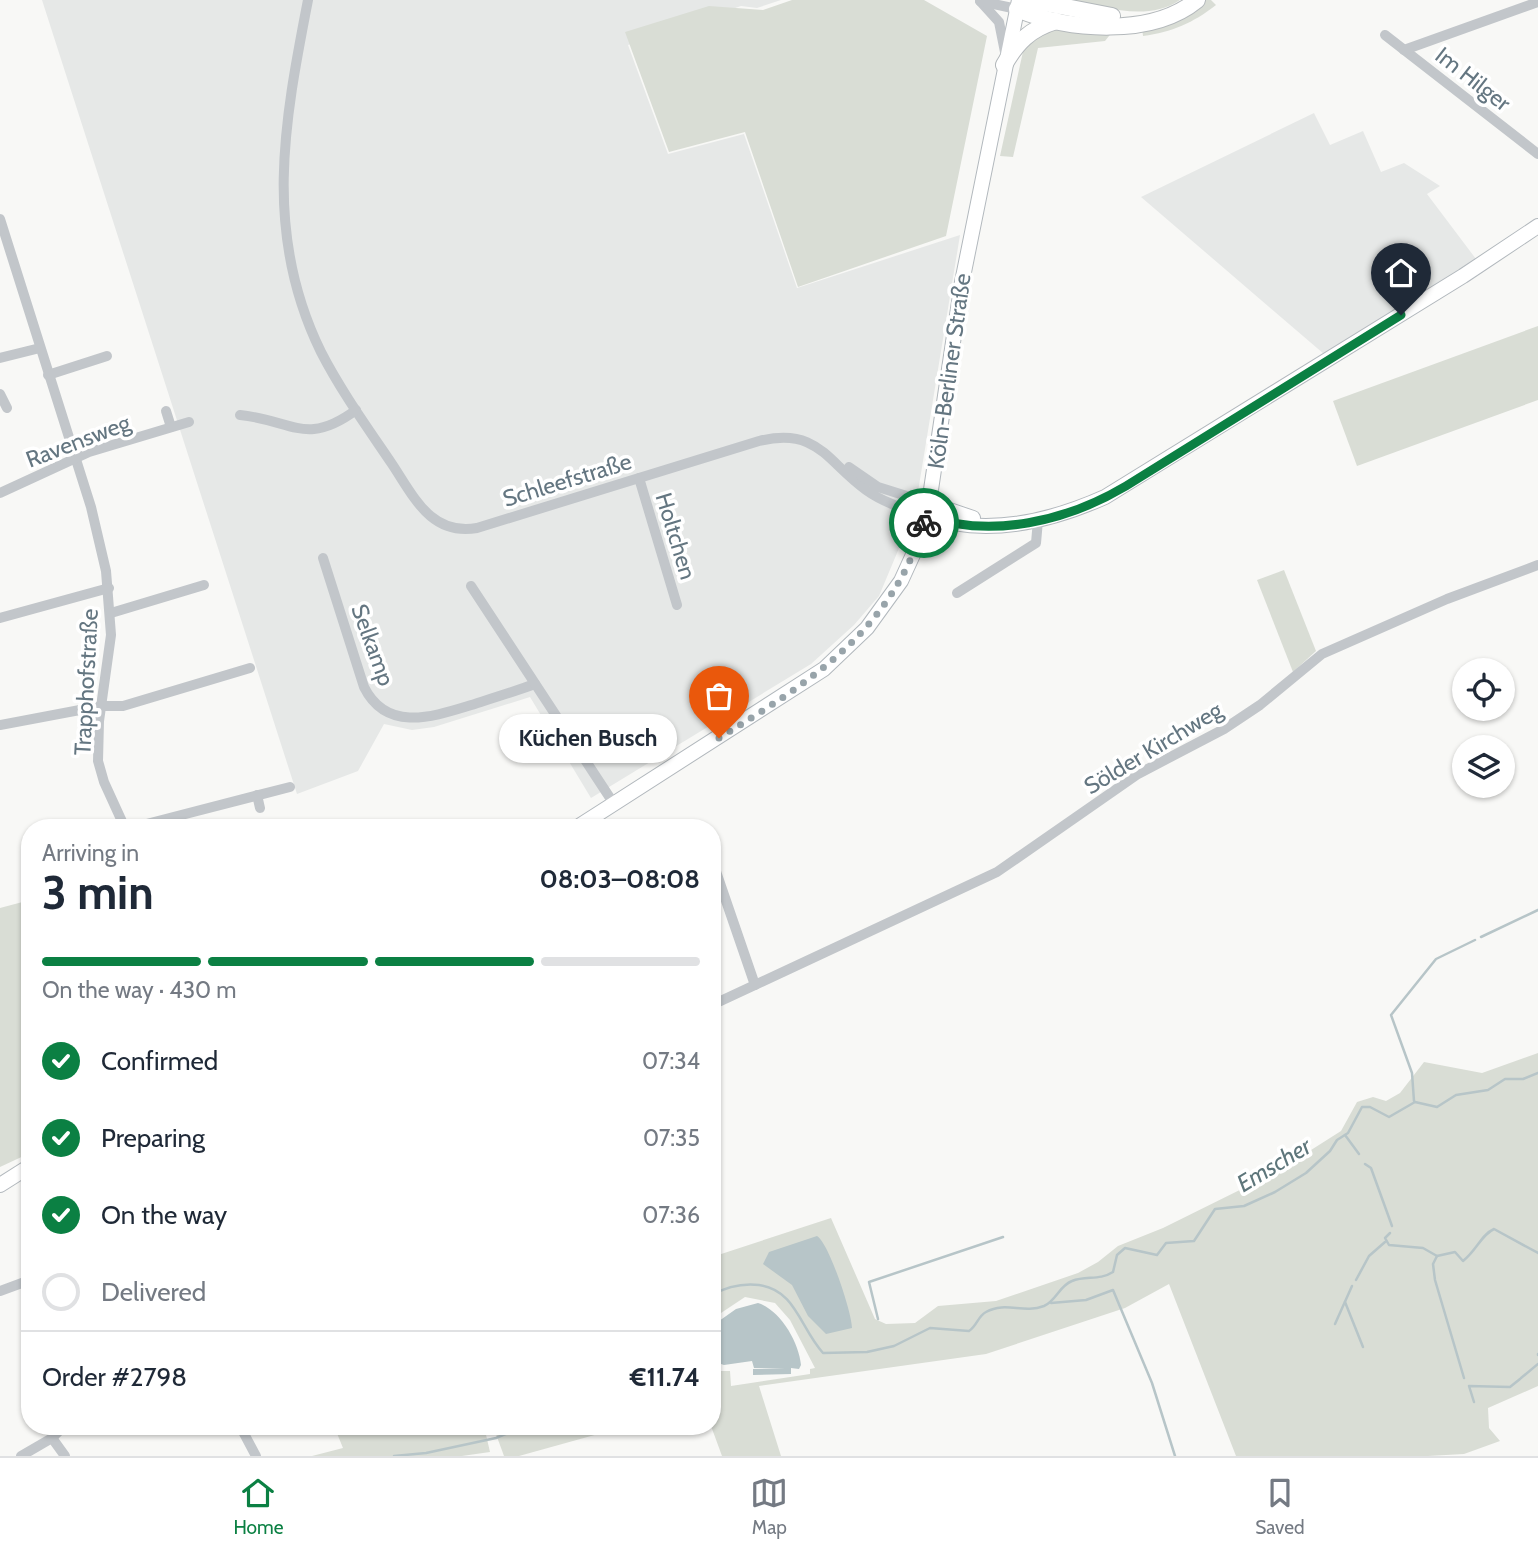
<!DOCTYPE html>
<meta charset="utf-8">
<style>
:root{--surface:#fff;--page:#f6f6f7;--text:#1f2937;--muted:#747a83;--line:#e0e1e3;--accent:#0b8043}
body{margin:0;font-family:Cabin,sans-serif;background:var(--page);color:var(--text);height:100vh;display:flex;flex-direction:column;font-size:26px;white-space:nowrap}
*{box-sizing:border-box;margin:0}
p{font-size:23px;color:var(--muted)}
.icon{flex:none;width:38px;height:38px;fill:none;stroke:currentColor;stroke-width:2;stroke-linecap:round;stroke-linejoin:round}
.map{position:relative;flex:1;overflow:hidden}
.side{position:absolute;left:21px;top:819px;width:700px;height:616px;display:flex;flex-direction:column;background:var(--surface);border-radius:28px;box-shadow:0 2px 5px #0004}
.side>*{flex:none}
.fabs{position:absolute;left:1452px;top:658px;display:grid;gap:14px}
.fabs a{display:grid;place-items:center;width:63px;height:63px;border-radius:50%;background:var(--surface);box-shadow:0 2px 5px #0004;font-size:35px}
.pin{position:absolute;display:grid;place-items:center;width:60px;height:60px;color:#fff;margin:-72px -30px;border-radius:50% 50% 50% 0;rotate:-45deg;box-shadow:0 0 7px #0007}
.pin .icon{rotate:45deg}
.courier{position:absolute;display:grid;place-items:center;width:70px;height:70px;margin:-35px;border:5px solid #0b8043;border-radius:50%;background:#fff;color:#222;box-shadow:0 2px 9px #0007}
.bubble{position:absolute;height:49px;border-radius:24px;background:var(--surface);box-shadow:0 2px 5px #0004;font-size:23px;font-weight:700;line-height:49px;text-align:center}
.head em{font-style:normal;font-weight:700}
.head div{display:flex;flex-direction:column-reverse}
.head{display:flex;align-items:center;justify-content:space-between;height:119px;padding:0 21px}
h1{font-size:46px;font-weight:700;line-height:52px}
.bar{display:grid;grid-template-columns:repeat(4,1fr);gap:10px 7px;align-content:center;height:84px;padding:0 21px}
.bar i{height:9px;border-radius:5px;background:var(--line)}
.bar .on{background:var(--accent)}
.bar p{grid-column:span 4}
.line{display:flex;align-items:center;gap:18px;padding:0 21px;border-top:2px solid var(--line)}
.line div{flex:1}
ol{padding:0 21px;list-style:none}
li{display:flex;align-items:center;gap:21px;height:77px}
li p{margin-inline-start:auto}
li .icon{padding:7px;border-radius:50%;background:var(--accent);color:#fff;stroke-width:4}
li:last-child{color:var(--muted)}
li i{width:38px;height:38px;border:4px solid var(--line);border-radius:50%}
.tab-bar{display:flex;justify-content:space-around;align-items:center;height:98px;border-top:2px solid var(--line);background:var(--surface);font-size:19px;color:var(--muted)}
.tab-bar a{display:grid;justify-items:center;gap:4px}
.tab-bar .on{color:var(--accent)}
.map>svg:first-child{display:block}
.built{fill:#e6e8e7}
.green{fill:#d9ddd5}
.water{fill:#b7c5c8}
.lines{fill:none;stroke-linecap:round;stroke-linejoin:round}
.stream{stroke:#b7c5c8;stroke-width:2.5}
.secondary-casing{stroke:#b2b8bd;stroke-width:16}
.trunk-casing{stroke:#b3b8bb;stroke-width:18}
.minor{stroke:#c2c6ca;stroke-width:10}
.secondary{stroke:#fff;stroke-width:14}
.trunk{stroke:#fff;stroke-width:16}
.done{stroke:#98a4aa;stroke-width:7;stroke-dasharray:0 12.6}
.route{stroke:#0b8043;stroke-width:9}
.labels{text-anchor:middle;stroke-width:7;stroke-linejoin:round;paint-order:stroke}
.street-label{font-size:23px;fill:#647681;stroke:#fff}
.water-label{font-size:24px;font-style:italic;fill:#5e767b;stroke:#fff}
</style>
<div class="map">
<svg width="1538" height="1456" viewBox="0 0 1538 1456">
<rect width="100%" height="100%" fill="#f8f8f6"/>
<g class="built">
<path d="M42,0H781L757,8L741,6L628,45L668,154L744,134L797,288L960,235L915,510L879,596L854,625L811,664L591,798L530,697L434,727L412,730L384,724L358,771L297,794Z"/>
<path d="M1314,113L1330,145L1363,131L1381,172L1404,163L1440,186L1427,194L1476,259L1324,354L1141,197Z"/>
</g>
<g class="green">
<path d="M792,0H924L987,36L946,236L798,287L745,132L669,152L625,32L709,6L763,10Z"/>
<path d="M1069,0H1180C1147,22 1105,7 1069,0Z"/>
<path d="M1201,0H1211L1216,5C1193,23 1172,32 1143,36L1142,28Z"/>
<path d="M1056,27L1113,31L1105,41L1038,48L1013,157L1000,156L1024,47L1032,35Z"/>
<path d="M1538,326V400L1357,466L1333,401Z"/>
<path d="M1284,570L1316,651L1293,672L1257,580Z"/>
<path d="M30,900V1153L0,1167V908Z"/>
<path d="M1538,1053V1386L1488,1408L1489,1428L1500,1441L1464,1454L1428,1456H1236L1169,1284L1125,1308L986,1354L759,1386L781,1456H722L711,1426L712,1371H730L731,1386L810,1374V1369L815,1368L790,1320L775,1303L745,1297L712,1319V1257L831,1218L875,1319L886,1324L915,1323L938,1306L996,1301L1078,1273L1098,1262L1118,1246L1163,1228L1278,1171L1341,1131L1357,1102L1373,1097L1386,1101L1400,1093L1424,1062L1482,1073Z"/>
<path d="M334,1426H484L490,1452L462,1456H312L343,1448Z"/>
<path d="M493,1426H627L519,1456H504Z"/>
</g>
<g class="water">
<path d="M817,1236C829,1243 852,1313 852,1328L826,1334L808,1316L792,1285L763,1264L769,1252Z"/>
<path d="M758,1303C780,1310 799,1342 801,1365L799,1369L791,1368V1374L753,1375V1369L785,1368H754L752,1361L724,1365L712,1361V1326L736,1309Z"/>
</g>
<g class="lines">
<g class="stream">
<path d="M1481,937L1538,910"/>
<path d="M1414,1101L1412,1073L1391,1015L1436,959L1475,940"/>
<path d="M1345,1135L1359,1154"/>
<path d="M1365,1164L1371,1168L1392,1226"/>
<path d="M1390,1233L1385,1238L1389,1245L1423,1248L1437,1256"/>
<path d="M1437,1256L1433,1264L1435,1280L1464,1378"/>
<path d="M1437,1256L1455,1252L1463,1261C1477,1250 1481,1235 1494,1229L1538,1253"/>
<path d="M1356,1280L1369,1256L1385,1242"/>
<path d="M712,1295C728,1286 742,1283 759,1285C796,1290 800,1328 823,1353L867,1352L894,1346L930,1328L969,1331C977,1326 978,1316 986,1312C1006,1301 1023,1314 1044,1306C1056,1301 1059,1286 1072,1281C1086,1275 1099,1281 1113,1272L1117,1255L1125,1248L1157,1255L1166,1243L1194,1241L1215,1209L1244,1206L1275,1192L1306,1173L1330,1151L1337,1140L1348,1133L1362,1107H1370L1389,1117L1415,1102L1437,1107L1456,1095L1488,1090L1505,1079H1523L1538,1073"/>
<path d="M1345,1302L1363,1347"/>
<path d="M1051,1303L1086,1300L1113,1290L1152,1383L1175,1456"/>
<path d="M878,1319L869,1282L1003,1237"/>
<path d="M1335,1324L1352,1286"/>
<path d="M1538,1355V1354"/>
<path d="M1521,1378L1538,1364"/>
<path d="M1474,1402L1469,1386L1510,1387L1520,1379"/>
<path d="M394,1456L426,1453L496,1438L525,1426"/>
</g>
<defs>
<g id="secondary">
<path d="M929,503L973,518"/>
<path d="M926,516C985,537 1049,522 1105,497L1463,276L1538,226"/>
<path d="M576,828L824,669L867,628L901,581L917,546L929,503L962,282L1019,0"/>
<path d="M0,1185L30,1166"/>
</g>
<g id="trunk">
<path d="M1029,0L1112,16"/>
<path d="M1017,9C1069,31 1152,37 1197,0"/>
<path d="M1004,65C1017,42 1030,29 1056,21"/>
</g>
</defs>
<use href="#secondary" class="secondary-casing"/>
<use href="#trunk" class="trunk-casing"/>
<g class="minor">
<path d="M308,0C284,123 263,234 321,352C341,391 367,427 392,464C414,497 431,536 477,528L759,441C818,427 826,461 866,490C884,503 905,509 926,516"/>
<path d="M980,1L999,22L1005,52"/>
<path d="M980,1L1017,9"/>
<path d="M1385,35L1538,154"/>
<path d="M1404,50L1538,2"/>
<path d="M0,219L91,507L106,571L111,635L99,721L98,761L104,782L125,828"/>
<path d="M0,358L40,348"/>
<path d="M48,375L107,356"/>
<path d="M0,394L7,408"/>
<path d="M166,411L171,427"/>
<path d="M240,415C292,420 306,447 356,410"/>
<path d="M849,467L878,487L929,503"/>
<path d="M639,478L677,605"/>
<path d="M0,493L89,452L189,422"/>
<path d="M323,558L364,687C386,731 429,718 468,706C490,699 513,692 535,684"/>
<path d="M471,586L614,804"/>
<path d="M957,593L1036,543L1038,520"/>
<path d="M111,613L204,585"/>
<path d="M0,618L109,588"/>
<path d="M0,725L101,706H123L250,668"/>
<path d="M257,795L260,808"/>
<path d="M131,828L290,787"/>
<path d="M712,860L755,985"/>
<path d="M712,1005L997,872L1138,774L1224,729L1260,705L1322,654L1447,599L1538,565"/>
<path d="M0,1291L30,1280"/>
<path d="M240,1426L256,1456"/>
<path d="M52,1438L65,1456"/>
<path d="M21,1456L52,1438L64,1426"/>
</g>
<use href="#secondary" class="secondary"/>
<use href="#trunk" class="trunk"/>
</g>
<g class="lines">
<path class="done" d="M719,738C810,682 892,631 924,523"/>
<path class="route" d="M924,523L926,516C992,539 1067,521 1126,486L1401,315"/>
</g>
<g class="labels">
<g class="street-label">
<text transform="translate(1473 79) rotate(38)" y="8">Im Hilger</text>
<text transform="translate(949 371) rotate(-82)" y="8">Köln-Berliner Straße</text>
<text transform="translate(78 441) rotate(-21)" y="8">Ravensweg</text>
<text transform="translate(567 480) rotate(-17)" y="8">Schleefstraße</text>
<text transform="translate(676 536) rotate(73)" y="8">Holtchen</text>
<text transform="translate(373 645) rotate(70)" y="8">Selkamp</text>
<text transform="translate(86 682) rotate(-87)" y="8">Trapphofstraße</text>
<text transform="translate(1153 748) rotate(-31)" y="8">Sölder Kirchweg</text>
</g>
<g class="water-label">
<text transform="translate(1274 1165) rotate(-31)" y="8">Emscher</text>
</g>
</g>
</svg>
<div class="fabs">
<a><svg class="icon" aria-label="locate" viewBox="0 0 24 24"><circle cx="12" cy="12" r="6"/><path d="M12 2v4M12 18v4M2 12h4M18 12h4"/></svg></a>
<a><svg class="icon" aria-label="layers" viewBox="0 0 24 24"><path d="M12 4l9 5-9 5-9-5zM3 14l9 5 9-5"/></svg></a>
</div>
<div class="pin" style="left:719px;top:738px;background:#ea580c"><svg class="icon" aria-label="bag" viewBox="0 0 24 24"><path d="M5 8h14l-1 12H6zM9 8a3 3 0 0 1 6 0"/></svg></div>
<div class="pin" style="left:1401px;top:315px;background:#1f2937"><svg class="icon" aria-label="home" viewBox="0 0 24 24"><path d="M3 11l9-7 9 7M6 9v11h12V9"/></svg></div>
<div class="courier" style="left:924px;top:523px"><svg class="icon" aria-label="bike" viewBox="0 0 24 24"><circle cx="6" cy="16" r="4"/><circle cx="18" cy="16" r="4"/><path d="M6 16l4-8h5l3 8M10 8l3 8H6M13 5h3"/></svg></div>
<div class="bubble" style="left:499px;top:714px;width:178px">Küchen Busch</div>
<section class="side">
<div class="head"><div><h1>3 min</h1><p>Arriving in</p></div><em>08:03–08:08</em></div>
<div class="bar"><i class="on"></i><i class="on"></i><i class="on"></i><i></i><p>On the way · 430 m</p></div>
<ol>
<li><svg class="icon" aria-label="check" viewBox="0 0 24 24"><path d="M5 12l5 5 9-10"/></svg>Confirmed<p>07:34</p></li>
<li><svg class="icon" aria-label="check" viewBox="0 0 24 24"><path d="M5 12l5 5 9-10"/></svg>Preparing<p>07:35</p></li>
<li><svg class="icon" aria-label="check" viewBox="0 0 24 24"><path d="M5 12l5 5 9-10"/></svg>On the way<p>07:36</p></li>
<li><i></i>Delivered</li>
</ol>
<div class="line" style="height:91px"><div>Order #2798</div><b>€11.74</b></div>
</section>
</div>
<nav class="tab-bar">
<a class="on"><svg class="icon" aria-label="home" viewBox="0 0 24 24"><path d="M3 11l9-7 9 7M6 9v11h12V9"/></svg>Home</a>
<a><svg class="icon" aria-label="map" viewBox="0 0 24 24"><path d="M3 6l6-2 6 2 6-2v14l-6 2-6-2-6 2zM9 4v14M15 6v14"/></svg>Map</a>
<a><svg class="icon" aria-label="saved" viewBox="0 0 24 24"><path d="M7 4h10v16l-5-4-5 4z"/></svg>Saved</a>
</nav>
